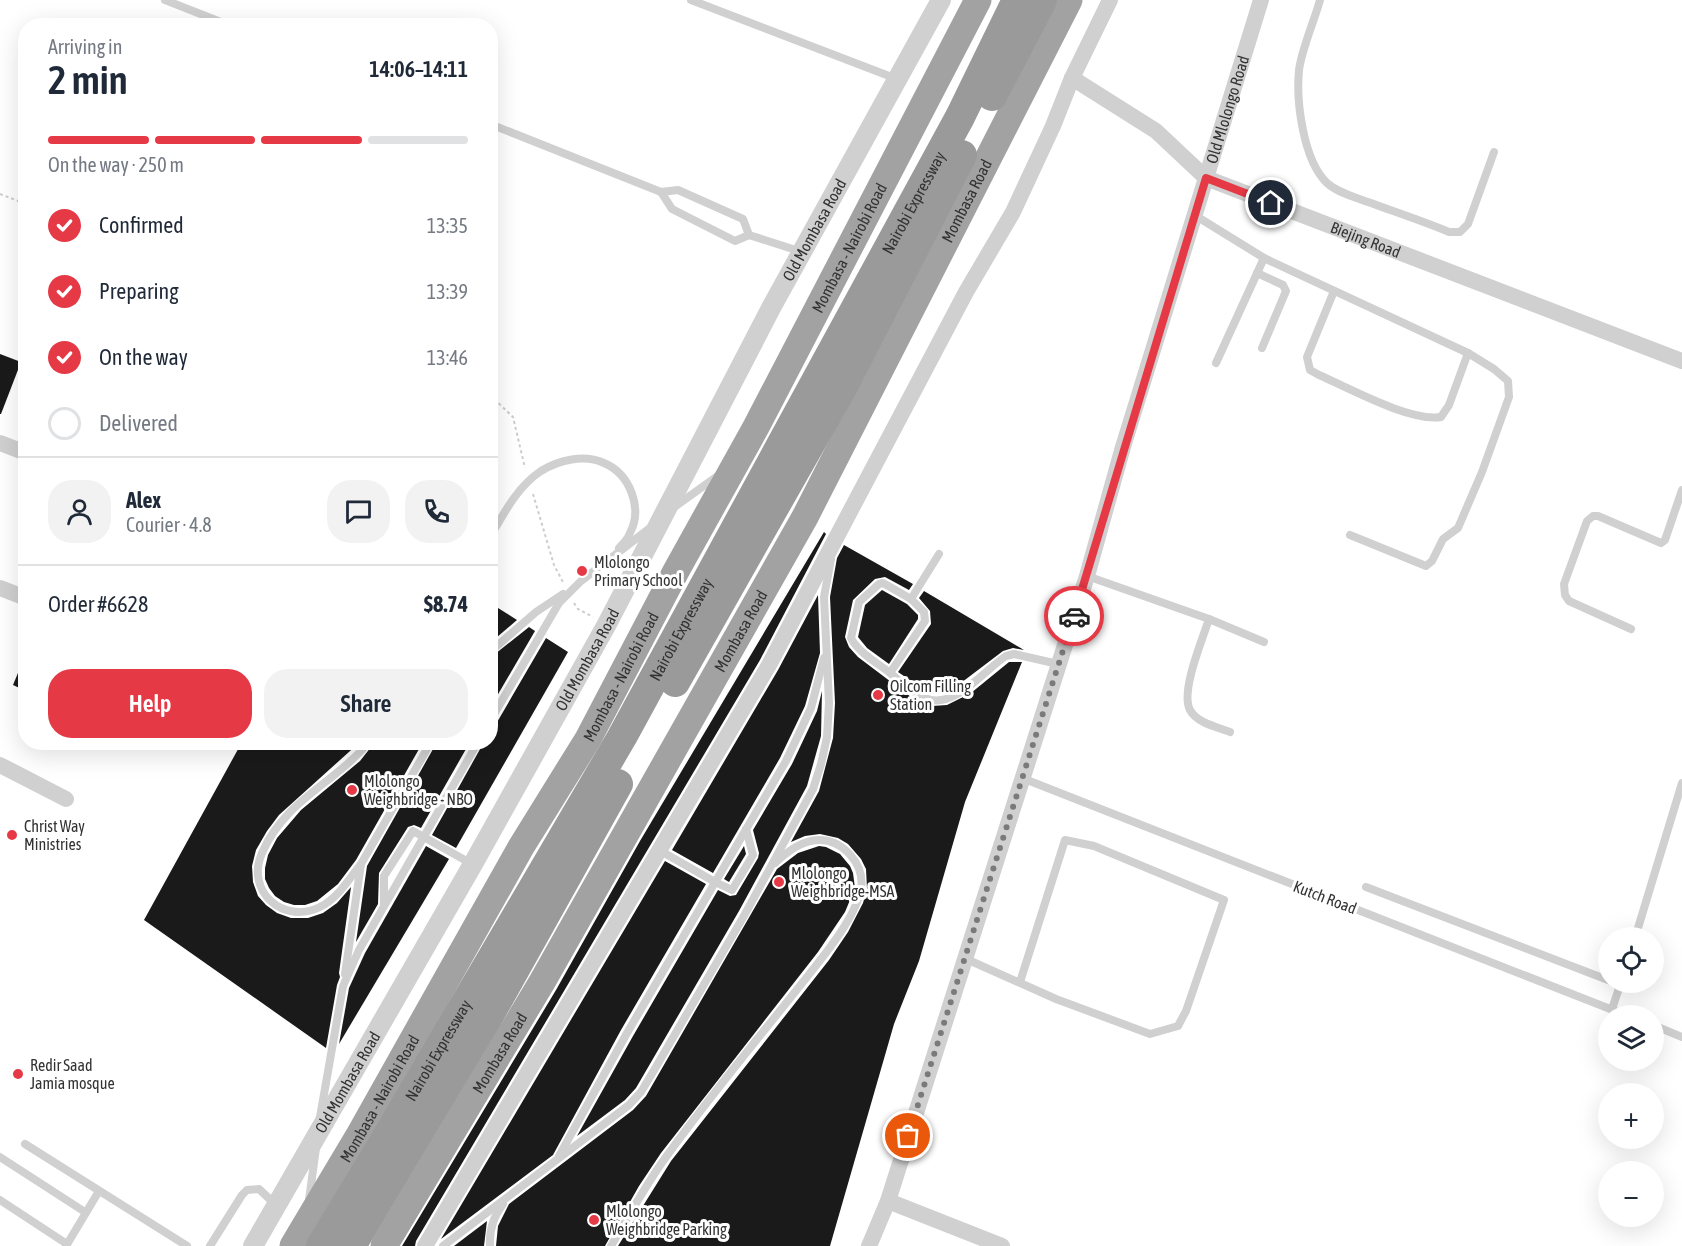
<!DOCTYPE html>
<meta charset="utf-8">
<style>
:root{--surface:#fff;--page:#f2f2f3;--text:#1f2937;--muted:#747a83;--line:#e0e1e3;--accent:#e63946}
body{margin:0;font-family:"Asap Condensed",sans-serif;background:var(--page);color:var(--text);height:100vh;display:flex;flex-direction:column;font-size:22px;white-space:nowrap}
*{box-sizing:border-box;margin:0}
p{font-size:20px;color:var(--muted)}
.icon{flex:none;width:33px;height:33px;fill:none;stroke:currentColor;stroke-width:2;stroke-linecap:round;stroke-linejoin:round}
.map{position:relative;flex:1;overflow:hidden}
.drawer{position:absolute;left:18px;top:18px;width:480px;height:732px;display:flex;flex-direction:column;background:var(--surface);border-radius:24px;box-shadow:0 6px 24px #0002}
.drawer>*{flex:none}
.fabs{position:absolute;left:1598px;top:927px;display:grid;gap:12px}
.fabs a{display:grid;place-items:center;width:66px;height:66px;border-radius:50%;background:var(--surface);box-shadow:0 6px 24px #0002;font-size:30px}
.pin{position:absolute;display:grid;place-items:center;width:51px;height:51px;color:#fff;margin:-26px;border:3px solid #fff;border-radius:50%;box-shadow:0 2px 6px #0007}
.courier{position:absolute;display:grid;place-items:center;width:60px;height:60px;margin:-30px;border:4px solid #e63946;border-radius:50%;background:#fff;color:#222;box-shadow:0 2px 8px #0007}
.overview em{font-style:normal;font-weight:600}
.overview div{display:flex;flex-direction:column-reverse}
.overview{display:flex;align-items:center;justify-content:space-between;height:102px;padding:0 30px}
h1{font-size:39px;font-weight:600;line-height:45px}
.bar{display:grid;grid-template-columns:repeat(4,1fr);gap:9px 6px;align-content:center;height:72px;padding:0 30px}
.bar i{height:8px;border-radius:4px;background:var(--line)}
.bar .active{background:var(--accent)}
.bar p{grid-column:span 4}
.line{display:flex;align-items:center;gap:15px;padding:0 30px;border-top:2px solid var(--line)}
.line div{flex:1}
.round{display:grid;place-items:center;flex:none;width:63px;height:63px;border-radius:24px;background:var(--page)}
ol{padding:0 30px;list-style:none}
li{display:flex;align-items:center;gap:18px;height:66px}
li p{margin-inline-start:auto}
li .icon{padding:6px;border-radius:50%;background:var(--accent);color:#fff;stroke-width:4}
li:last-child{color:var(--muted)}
li i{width:33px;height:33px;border:3px solid var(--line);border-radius:50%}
.cta{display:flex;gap:12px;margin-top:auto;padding:12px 30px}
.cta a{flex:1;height:69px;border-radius:24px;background:var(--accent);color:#fff;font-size:24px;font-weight:600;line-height:69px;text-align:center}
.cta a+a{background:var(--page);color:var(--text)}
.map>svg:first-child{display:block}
.building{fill:#1a1a1a}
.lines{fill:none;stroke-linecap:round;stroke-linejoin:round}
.path{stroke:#cdcdcd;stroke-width:2;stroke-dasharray:3 3;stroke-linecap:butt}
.service{stroke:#d0d0d0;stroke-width:8}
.minor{stroke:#d0d0d0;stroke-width:16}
.tertiary{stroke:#d0d0d0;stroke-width:20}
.trunk{stroke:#a2a2a2;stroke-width:27}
.motorway{stroke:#9a9a9a;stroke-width:30}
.done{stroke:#7a7a7a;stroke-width:6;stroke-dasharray:0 10.8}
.route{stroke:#e63946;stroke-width:8}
.poi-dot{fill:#e63946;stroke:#fff;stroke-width:2}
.labels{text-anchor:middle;stroke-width:6;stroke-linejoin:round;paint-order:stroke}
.street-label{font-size:16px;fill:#333;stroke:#fff}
.poi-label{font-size:16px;fill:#333;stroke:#fff;text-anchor:start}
</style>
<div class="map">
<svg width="1682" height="1246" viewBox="0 0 1682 1246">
<rect width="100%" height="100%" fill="#fff"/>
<g class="building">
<path d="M0,354L21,362L1,414H0Z"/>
<path d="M824,532L826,534L760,660L416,1241L415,1246H402L556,990L640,841Z"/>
<path d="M844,545L913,584L909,590L885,577L875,579L853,600L845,637L849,647L858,657L911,697L932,706L947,705L971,693L1009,662H1022L965,802L919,961L894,1024L830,1246H618L671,1161L829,960L848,932L863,903L867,889L866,869L861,859L848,844L838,838L820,834L805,836L791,842L819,791L833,738L835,703L830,597L837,558Z"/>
<path d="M882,590L907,604L918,615V619L889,664L867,648L858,637L865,605Z"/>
<path d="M924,591L1024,650L1013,648L1003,651L953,689L935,694L926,691L898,672L931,624L930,611L919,598Z"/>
<path d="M818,595L820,653L805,706L780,758L713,873L672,850L778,670Z"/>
<path d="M490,603L517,620L490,643Z"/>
<path d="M529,627L535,631L490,708V658Z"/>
<path d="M546,638L568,652L456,848L432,835L484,742H490V727L496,724Z"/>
<path d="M25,656H26V691L13,685Z"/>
<path d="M822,691L821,736L807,786L739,911L636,1088L625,1100L577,1136L633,1036L718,890L730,896L736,895L758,858L759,853L753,830L792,764L817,711Z"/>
<path d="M242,742H360L279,815L267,831L256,850L252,866L253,882L258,896L266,905L277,913L291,918H308L323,913L337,903L351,887L339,973L340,977L337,985L326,1048L144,920Z"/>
<path d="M375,742H423L356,860L338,884L317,901L305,905H294L284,902L275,896L269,888L265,879V868L268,855L277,838L301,810L360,761Z"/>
<path d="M437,742H470L421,828L414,825L408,827L379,873L378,904L356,942L367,866Z"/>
<path d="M426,846L449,859L339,1044L349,988L365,953Z"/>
<path d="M744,846L746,854L729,882L724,879Z"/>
<path d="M819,846L826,847L840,854L850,866L853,873L855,888L845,912L818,952L661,1153L639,1186L605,1246H496L498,1226L509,1204L633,1110L646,1096L777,869L798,853Z"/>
<path d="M665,861L706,884L621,1030L553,1155L441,1239Z"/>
<path d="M487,1221L484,1246H454Z"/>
</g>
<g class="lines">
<g class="path">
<path d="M0,194L26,204"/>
<path d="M490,395L513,417L525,468"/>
<path d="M533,494L554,565L563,582"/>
<path d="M574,603L578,609L593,617"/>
</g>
<g class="service">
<path d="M165,0L231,26"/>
<path d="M691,0L897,79"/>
<path d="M1320,0C1314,22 1302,48 1299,70C1296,101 1303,160 1327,183C1338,193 1355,197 1368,202C1395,212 1423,221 1449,232H1460L1468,224L1494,152"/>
<path d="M490,124L661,192L678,190L743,219L749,235"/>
<path d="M661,192L672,209L735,241L749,235L802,252"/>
<path d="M1196,216L1264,258L1468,353L1494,369L1508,381L1509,397L1482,472L1458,528L1443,539L1432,561L1426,566L1350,535"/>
<path d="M1257,273L1283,285L1286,291L1262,348"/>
<path d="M1334,291L1307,357L1310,370L1319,375C1349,388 1410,422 1441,417L1449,405L1468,353"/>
<path d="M1216,363L1264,258"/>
<path d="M673,508L719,475"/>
<path d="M490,537C504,513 518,486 541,471C559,460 584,454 604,463C630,474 643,508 630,533C628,539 623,544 619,548"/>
<path d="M939,554L911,599L883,583L879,584L859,602L851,638C858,652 877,663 889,672C899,681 911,690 923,697C952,713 984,670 1006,656L1014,654L1058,664"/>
<path d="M1087,576L1209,619L1264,642"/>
<path d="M1209,619C1203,638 1180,692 1190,710C1197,723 1217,727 1230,732"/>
<path d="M1631,629L1569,601L1565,595L1564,584L1587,521L1593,516H1598L1661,543L1665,540L1682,490"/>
<path d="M490,652L536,612L563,594"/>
<path d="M890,673L925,621L924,612L911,599"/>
<path d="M490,721L559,603L581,581L650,528"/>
<path d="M1022,778L1628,1016"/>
<path d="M659,850L715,882L732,890L753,855L746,829"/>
<path d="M361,864C349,879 338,898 320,907C283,925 245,891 262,853C285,800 334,784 369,742"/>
<path d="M1366,887L1608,980"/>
<path d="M384,903V876L413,831L472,864"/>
<path d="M1635,938L1682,783"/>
<path d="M964,958L1056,999L1150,1034L1178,1026L1186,1011L1224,900L1094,846L1065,840L1020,982"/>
<path d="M345,974L361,864L431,742"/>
<path d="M1612,1009L1621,982"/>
<path d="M1653,1025L1682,1037"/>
<path d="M320,1117L343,986L359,950L478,742"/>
<path d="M25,1144L187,1246"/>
<path d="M559,1156L627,1033L786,761L811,708L824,658"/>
<path d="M0,1157L85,1212"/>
<path d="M0,1200L67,1244"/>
<path d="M309,1200L316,1148"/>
<path d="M66,1246L99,1191"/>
<path d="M210,1246L242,1195L247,1190L259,1189L277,1206"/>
<path d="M443,1246L629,1105L641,1092L653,1072L745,914L813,789L821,764L827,737L829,703L824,597L831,559"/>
<path d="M490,1246C489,1230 493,1217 503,1204"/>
<path d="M611,1246C629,1216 646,1184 666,1157C707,1100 752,1046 795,992C816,965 855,921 861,889C865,864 843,840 819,840C802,840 787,852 775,863"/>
</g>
<g class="minor">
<path id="s1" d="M1072,78L1156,131L1206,178L1682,361"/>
<path d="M0,443L26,453"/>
<path d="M0,588L26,598"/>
<path d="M0,765L66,799"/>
<path d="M888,1201L1002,1246"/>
<path d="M425,1246L769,665L966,292L1013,212L1053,126L1072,78L1110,0"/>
<path id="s2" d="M869,1246L888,1201L1087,576L1123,447L1261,0"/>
</g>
<path class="tertiary" id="s3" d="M253,1246L473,864L607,624L772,306L941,0"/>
<g class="trunk">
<path id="s4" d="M293,1246L358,1137L521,847L588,739L676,571L756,427L978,0"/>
<path id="s5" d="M384,1246L542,982L805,517L1069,0"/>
</g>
<g class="motorway">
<path d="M992,96L1042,0"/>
<path d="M675,682L843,386L962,155"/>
<path id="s6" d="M321,1246L377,1154L622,737L960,117L1017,0"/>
<path d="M351,1246L487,1019L618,784"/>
</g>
</g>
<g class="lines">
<path class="done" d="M908,1136L1074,616"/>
<path class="route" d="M1074,616L1206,178L1271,203"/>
</g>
<g class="poi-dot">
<circle cx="582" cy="571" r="6"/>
<circle cx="878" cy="695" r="6"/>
<circle cx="352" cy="790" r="6"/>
<circle cx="12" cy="835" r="6"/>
<circle cx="779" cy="882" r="6"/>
<circle cx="18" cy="1074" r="6"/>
<circle cx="594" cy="1220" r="6"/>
</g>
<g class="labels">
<g class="street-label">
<text dy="6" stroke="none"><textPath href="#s2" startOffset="1192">Old Mlolongo Road</textPath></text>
<text dy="6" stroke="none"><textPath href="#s5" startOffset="1197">Mombasa Road</textPath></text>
<text dy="6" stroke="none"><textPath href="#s6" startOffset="1200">Nairobi Expressway</textPath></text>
<text dy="6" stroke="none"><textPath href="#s3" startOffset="1161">Old Mombasa Road</textPath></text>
<text dy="6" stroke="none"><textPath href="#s1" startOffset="339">Biejing Road</textPath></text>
<text dy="6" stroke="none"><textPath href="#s4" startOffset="1143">Mombasa - Nairobi Road</textPath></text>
<text dy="6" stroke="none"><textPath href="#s6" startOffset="714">Nairobi Expressway</textPath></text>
<text dy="6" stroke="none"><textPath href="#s5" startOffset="711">Mombasa Road</textPath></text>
<text dy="6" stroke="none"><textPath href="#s3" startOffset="675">Old Mombasa Road</textPath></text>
<text dy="6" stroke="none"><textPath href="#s4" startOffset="657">Mombasa - Nairobi Road</textPath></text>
<text transform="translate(1325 897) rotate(21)" y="6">Kutch Road</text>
<text dy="6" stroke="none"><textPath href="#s6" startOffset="228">Nairobi Expressway</textPath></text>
<text dy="6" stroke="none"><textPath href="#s5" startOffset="225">Mombasa Road</textPath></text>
<text dy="6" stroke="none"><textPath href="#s3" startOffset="189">Old Mombasa Road</textPath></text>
<text dy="6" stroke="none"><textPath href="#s4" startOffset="171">Mombasa - Nairobi Road</textPath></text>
</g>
<g class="poi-label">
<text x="594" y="568">Mlolongo<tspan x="594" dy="18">Primary School</tspan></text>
<text x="890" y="692">Oilcom Filling<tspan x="890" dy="18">Station</tspan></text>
<text x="364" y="787">Mlolongo<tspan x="364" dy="18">Weighbridge - NBO</tspan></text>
<text x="24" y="832">Christ Way<tspan x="24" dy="18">Ministries</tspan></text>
<text x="791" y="879">Mlolongo<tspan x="791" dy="18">Weighbridge-MSA</tspan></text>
<text x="30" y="1071">Redir Saad<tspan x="30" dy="18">Jamia mosque</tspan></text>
<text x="606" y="1217">Mlolongo<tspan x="606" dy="18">Weighbridge Parking</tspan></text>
</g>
</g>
</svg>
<div class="fabs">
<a><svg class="icon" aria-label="locate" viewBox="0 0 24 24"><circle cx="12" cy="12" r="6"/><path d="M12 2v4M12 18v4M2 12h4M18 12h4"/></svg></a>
<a><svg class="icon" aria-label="layers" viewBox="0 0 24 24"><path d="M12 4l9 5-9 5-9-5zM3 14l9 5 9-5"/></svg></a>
<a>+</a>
<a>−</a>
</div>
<div class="pin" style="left:908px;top:1136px;background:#ea580c"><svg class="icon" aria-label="bag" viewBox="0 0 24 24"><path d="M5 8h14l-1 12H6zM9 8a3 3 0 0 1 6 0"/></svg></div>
<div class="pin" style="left:1271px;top:203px;background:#1f2937"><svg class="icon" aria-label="home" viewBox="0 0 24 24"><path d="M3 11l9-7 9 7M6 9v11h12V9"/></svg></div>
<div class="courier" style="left:1074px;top:616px"><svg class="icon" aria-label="car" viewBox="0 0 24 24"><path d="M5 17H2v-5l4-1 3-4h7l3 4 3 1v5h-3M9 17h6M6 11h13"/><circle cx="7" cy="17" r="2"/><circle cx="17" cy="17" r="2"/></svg></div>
<section class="drawer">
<div class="overview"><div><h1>2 min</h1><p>Arriving in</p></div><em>14:06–14:11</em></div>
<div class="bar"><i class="active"></i><i class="active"></i><i class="active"></i><i></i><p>On the way · 250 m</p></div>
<ol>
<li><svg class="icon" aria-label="check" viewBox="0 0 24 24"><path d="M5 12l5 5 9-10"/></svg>Confirmed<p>13:35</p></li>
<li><svg class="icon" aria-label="check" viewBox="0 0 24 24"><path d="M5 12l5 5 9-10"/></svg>Preparing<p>13:39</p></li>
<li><svg class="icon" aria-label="check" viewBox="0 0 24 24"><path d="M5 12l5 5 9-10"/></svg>On the way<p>13:46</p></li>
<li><i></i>Delivered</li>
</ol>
<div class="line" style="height:108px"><a class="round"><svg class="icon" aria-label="person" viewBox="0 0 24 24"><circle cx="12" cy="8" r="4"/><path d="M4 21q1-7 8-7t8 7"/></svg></a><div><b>Alex</b><p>Courier · 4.8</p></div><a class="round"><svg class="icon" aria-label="chat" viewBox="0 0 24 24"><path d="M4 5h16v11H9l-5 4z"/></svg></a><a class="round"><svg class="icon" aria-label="phone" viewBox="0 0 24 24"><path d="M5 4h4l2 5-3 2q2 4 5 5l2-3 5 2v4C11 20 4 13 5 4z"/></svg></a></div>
<div class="line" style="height:78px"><div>Order #6628</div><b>$8.74</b></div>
<div class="cta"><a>Help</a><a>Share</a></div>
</section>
</div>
